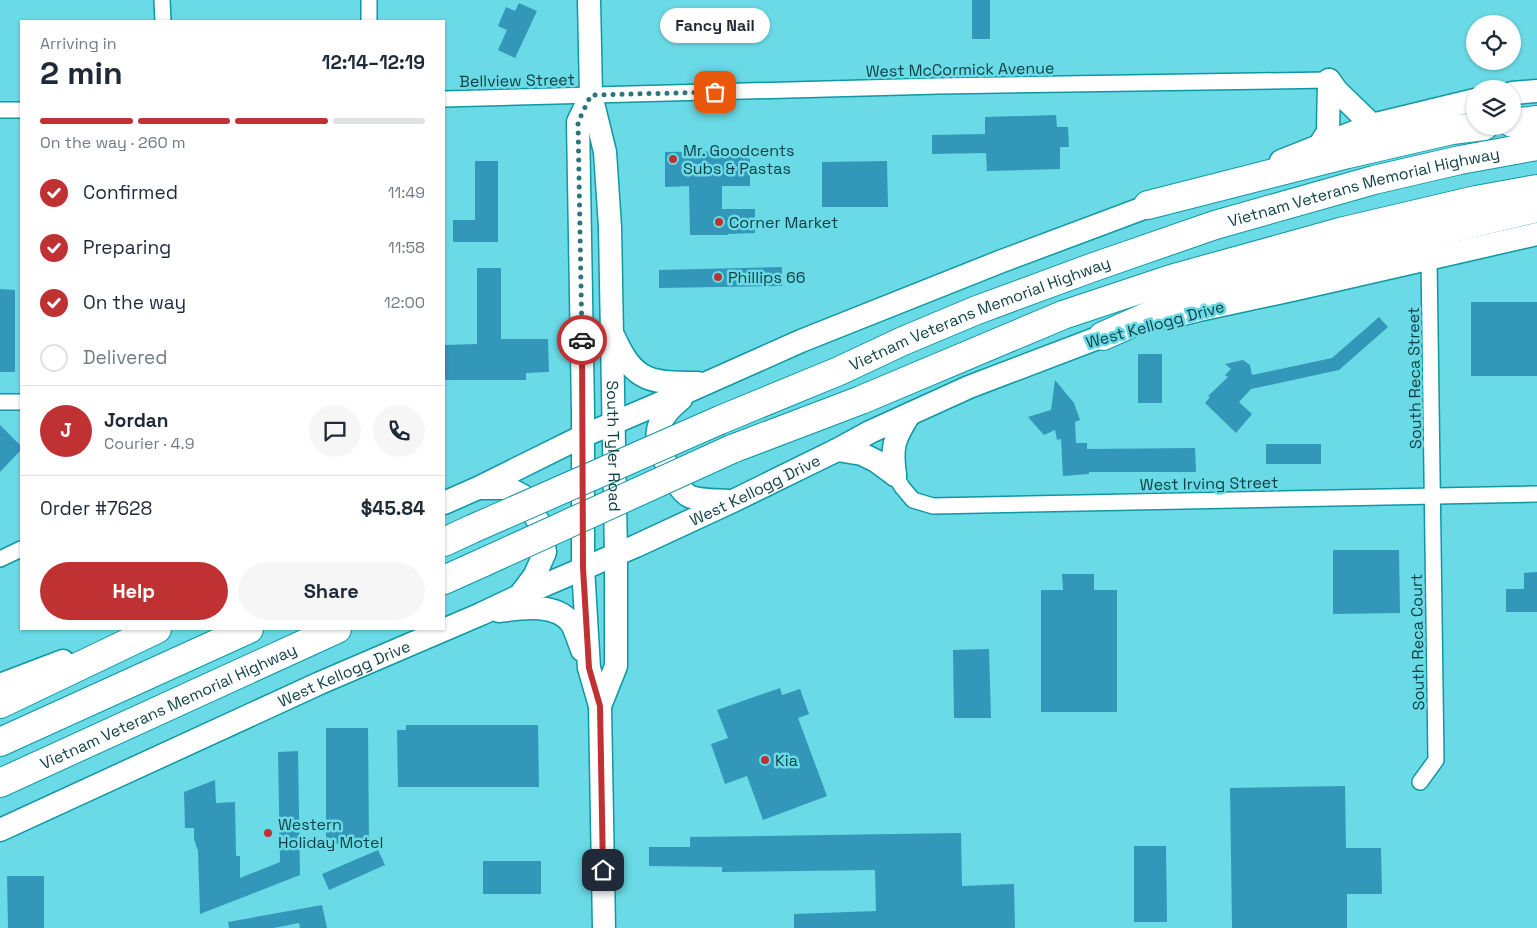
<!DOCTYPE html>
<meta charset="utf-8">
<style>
:root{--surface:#fff;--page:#f6f6f7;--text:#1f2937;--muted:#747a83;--line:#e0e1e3;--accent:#c03133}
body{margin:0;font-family:"Space Grotesk",sans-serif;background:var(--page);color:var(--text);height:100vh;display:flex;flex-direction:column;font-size:19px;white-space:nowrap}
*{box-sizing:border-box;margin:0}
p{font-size:16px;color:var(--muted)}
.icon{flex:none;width:28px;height:28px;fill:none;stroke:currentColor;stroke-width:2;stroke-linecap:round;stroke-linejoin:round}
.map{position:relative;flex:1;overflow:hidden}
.panel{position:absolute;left:20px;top:20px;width:425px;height:610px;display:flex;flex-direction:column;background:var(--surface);border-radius:0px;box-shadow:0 1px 4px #0004}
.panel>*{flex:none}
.tools{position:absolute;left:1466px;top:15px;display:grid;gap:10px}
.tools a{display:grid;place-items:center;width:55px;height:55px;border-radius:50%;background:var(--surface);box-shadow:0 1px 4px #0004;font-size:25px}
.pin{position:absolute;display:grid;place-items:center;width:42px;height:42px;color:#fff;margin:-21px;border-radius:10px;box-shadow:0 2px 8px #0006}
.courier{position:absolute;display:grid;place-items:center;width:50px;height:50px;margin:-25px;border:4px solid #c03133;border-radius:50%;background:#fff;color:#222;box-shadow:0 1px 6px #0007}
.bubble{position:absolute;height:35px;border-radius:18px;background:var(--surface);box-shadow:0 1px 4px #0004;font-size:16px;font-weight:700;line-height:35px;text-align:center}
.headline em{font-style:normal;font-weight:700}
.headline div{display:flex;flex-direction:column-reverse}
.headline{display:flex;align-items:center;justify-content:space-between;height:85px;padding:0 20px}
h1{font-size:32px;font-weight:700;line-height:38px}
.bar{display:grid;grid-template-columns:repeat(4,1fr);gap:8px 5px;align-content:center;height:60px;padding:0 20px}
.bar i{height:6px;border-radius:4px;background:var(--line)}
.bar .on{background:var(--accent)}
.bar p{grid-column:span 4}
.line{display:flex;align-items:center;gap:12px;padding:0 20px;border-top:1px solid var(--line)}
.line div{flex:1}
.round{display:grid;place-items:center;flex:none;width:52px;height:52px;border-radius:26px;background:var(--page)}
ol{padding:0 20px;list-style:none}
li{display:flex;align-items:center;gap:15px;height:55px}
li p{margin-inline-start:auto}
li .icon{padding:5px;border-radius:50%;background:var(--accent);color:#fff;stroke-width:4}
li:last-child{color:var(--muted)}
li i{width:28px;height:28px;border:2px solid var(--line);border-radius:50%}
.primary-button{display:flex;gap:10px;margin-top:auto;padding:10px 20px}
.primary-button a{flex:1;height:58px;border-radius:30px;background:var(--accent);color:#fff;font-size:20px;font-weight:700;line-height:58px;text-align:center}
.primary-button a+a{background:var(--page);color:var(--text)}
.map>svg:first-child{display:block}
.building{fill:#3397b9}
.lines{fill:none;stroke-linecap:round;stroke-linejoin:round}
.street-casing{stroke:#0f97a3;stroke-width:18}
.secondary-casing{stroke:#0f97a3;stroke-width:25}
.highway-casing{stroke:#0f97a3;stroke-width:30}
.street{stroke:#fff;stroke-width:15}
.secondary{stroke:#fff;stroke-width:22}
.highway{stroke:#fff;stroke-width:28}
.highway-bridge-casing{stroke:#0f97a3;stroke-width:30;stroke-linecap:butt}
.highway-bridge{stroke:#fff;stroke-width:28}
.done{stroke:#2d757d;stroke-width:5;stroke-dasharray:0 9}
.route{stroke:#c03133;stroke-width:6}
.poi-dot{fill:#c03133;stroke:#6adae6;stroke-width:2}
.labels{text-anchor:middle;stroke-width:5;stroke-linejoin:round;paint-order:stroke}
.street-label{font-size:16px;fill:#0c3f44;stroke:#6adae6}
.poi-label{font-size:16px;fill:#0c3f44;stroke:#6adae6;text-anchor:start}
</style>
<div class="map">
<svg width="1537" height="928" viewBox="0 0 1537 928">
<rect width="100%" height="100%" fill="#6adae6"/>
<g class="building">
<rect x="972" y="0" width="18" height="39"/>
<path d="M519,3L537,11L515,58L498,50L507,30L498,26L506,7L515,11Z"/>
<path d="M1056,115L1057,127H1068L1069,147H1060V169L987,171L986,153L932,154V135L985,134V117Z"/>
<path d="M750,151V186H722V209H755V233L728,234V235H690L689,186L665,187V152Z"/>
<path d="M475,161H498V242H453V220H475Z"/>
<path d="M887,161L888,207H822V162Z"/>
<path d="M782,267V286L659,288V270Z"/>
<path d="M477,268H501V339H548L549,372L526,373V380H444V345L477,344Z"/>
<path d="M0,289L15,290V372H0Z"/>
<rect x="1471" y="302" width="66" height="74"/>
<path d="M1379,317L1388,327L1339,370L1251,389L1239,402L1252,414L1236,433L1205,403L1210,397L1208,396L1228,377L1225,375L1231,369L1225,364L1243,360L1250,365L1252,375L1332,358Z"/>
<rect x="1138" y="354" width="24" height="49"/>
<path d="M1055,380L1074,403L1080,420L1075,422L1076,443H1087V449L1195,448L1196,472H1089V474L1063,476L1061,439L1057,440L1055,430L1044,435L1028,417L1051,410Z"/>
<path d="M0,425L21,446V450L0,472Z"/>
<rect x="1266" y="444" width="55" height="20"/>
<path d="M1333,550H1399L1400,613L1333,614Z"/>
<path d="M1537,572V612H1506V589H1524V573Z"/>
<path d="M1062,574H1094V590H1117V712H1041V590H1063Z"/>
<path d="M989,649L991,718H954L953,650Z"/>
<path d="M780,688L782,695L800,689L809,714L798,718L827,796L763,820L747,776L725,784L711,744L728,738L717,710Z"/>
<path d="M406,725H538L539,787H398L397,730H406Z"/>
<path d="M326,728H368L369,843L326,844Z"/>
<path d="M298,751L300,875L200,914L198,851L194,839V828H185L184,792L215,780L216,803L235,802L236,856H240V878L280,862L278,752Z"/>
<path d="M1345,786L1346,848H1381L1382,894H1347V928H1232L1230,788Z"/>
<path d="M961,833L962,886L1014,884L1015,928H794V914L876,911L875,870L722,872V867L649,866V847H690V837Z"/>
<path d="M1134,846H1166L1167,922H1134Z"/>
<path d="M378,850L385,865L329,890L322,874Z"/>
<rect x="483" y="861" width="58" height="33"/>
<path d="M7,876H44V928H8Z"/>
<path d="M322,905L327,928H300L299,923L274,928H229L228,922Z"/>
</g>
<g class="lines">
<defs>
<g id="street">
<path d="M162,0L163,21"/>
<path d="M369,0V21"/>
<path d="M444,99L938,86L1329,80"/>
<path d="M0,110H21"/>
<path d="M0,402H21"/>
<path d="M895,475L902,487L913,500L933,506L1537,494"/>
<path d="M0,559L21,549"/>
<path d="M1420,782L1436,760L1429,258"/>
</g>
<g id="secondary">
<path id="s1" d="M589,0L591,95L605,152L610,227L616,555V666L600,706"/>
<path d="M1329,80L1337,91L1372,125"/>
<path d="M1512,93L1537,91"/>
<path d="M591,95L578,122L583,412V568L589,668L600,706L604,928"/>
<path d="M1319,146L1328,132L1329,80"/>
<path d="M1281,161L1372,125L1475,100"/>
<path d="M1168,318L1199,310L1292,290L1537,234"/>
<path d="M614,337C634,383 652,383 698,383"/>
<path d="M681,399C651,424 652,439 671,472C676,480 680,491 689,496C698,501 720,500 731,501"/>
<path d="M837,450L862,454L876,461L895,475"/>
<path d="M895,475C891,446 894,439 909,415"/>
<path d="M481,488H508L523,496L541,526L545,552L535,575L520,595"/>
<path d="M444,503L478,488L583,436L691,390L801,341L1002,261L1165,200"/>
<path d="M499,611C521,608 557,602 572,624C576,632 579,642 582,650"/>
<path d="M0,685L63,661"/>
<path id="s2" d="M0,830L320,683L481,614L519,596L636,546L733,501L837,450L870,432L969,387L1103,336L1120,331"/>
</g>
<g id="highway">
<path d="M1512,123L1537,120"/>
<path d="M1148,205L1348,154L1452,130L1484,126"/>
<path d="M1103,336L1184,300L1297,265L1537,208"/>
<path id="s3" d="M720,420L839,371L903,341L977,310L1091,268L1215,225L1374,180L1460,160L1537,146"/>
<path d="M732,449L861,400L1063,315L1171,279L1340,232L1476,200L1537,189"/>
<path d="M444,542L472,529"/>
<path d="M444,580L484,562"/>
<path d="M0,704L157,629"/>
<path d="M0,742L249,629"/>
<path id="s4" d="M0,783L337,629"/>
</g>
</defs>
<use href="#street" class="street-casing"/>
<use href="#secondary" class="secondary-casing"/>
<use href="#highway" class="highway-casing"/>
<use href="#street" class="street"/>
<use href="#secondary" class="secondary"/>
<use href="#highway" class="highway"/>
<defs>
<g id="highway-bridge">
<path d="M472,529L720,420"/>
<path d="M484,562L732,449"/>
</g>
</defs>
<use href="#highway-bridge" class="highway-bridge-casing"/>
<use href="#highway-bridge" class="highway-bridge"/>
</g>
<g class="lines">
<path class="done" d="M582,340L578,122L591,95L715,92"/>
<path class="route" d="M582,340L583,568L589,668L600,706L603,870"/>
</g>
<g class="poi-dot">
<circle cx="673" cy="159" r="5"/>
<circle cx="719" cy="222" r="5"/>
<circle cx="718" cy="277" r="5"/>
<circle cx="765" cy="760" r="5"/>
<circle cx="268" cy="833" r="5"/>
</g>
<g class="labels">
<g class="street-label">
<text transform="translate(960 69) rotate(-1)" y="6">West McCormick Avenue</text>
<text transform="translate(517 80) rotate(-1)" y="6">Bellview Street</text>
<text dy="6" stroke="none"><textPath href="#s3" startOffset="686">Vietnam Veterans Memorial Highway</textPath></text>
<text dy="6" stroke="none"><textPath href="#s3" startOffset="281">Vietnam Veterans Memorial Highway</textPath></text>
<text transform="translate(1155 324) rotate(-15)" y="6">West Kellogg Drive</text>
<text transform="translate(1414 378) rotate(-91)" y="6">South Reca Street</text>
<text dy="6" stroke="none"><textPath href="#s1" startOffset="448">South Tyler Road</textPath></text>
<text transform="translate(1209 483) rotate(-1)" y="6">West Irving Street</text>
<text dy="6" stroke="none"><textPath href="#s2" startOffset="828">West Kellogg Drive</textPath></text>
<text transform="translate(1417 642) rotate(-91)" y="6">South Reca Court</text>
<text dy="6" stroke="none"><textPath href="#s2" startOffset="378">West Kellogg Drive</textPath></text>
<text dy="6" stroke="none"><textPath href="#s4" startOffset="185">Vietnam Veterans Memorial Highway</textPath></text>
</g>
<g class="poi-label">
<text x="683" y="156">Mr. Goodcents<tspan x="683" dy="18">Subs &amp; Pastas</tspan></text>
<text x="729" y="228">Corner Market</text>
<text x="728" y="283">Phillips 66</text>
<text x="775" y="766">Kia</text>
<text x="278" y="830">Western<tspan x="278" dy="18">Holiday Motel</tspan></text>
</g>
</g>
</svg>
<div class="tools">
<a><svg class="icon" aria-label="locate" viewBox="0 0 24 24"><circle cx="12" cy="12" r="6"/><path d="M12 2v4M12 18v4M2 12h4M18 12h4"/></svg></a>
<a><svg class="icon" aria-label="layers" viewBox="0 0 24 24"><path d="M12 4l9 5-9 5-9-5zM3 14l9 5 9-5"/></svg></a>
</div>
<div class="pin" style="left:715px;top:92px;background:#ea580c"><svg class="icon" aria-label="bag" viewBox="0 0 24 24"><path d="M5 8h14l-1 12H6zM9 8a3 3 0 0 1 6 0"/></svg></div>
<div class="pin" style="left:603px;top:870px;background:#1f2937"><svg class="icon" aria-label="home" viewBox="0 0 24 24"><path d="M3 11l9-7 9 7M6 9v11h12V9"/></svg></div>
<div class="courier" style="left:582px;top:340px"><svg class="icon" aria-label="car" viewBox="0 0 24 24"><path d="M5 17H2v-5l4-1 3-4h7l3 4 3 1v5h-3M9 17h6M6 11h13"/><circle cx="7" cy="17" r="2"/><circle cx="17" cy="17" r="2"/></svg></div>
<div class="bubble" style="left:660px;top:8px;width:110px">Fancy Nail</div>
<section class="panel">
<div class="headline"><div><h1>2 min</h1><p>Arriving in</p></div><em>12:14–12:19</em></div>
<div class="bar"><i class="on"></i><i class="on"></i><i class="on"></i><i></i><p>On the way · 260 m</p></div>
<ol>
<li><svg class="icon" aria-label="check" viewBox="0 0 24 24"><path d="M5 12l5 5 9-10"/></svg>Confirmed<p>11:49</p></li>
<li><svg class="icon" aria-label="check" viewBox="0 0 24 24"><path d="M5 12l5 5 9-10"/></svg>Preparing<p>11:58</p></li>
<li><svg class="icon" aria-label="check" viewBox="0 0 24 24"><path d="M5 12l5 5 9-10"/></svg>On the way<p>12:00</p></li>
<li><i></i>Delivered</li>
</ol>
<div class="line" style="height:90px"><b class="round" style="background:var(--accent);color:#fff">J</b><div><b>Jordan</b><p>Courier · 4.9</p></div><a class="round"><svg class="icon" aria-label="chat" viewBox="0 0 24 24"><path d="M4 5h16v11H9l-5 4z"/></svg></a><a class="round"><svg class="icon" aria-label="phone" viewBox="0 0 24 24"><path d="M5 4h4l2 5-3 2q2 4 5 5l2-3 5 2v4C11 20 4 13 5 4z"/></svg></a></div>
<div class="line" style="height:65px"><div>Order #7628</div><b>$45.84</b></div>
<div class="primary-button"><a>Help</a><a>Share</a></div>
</section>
</div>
